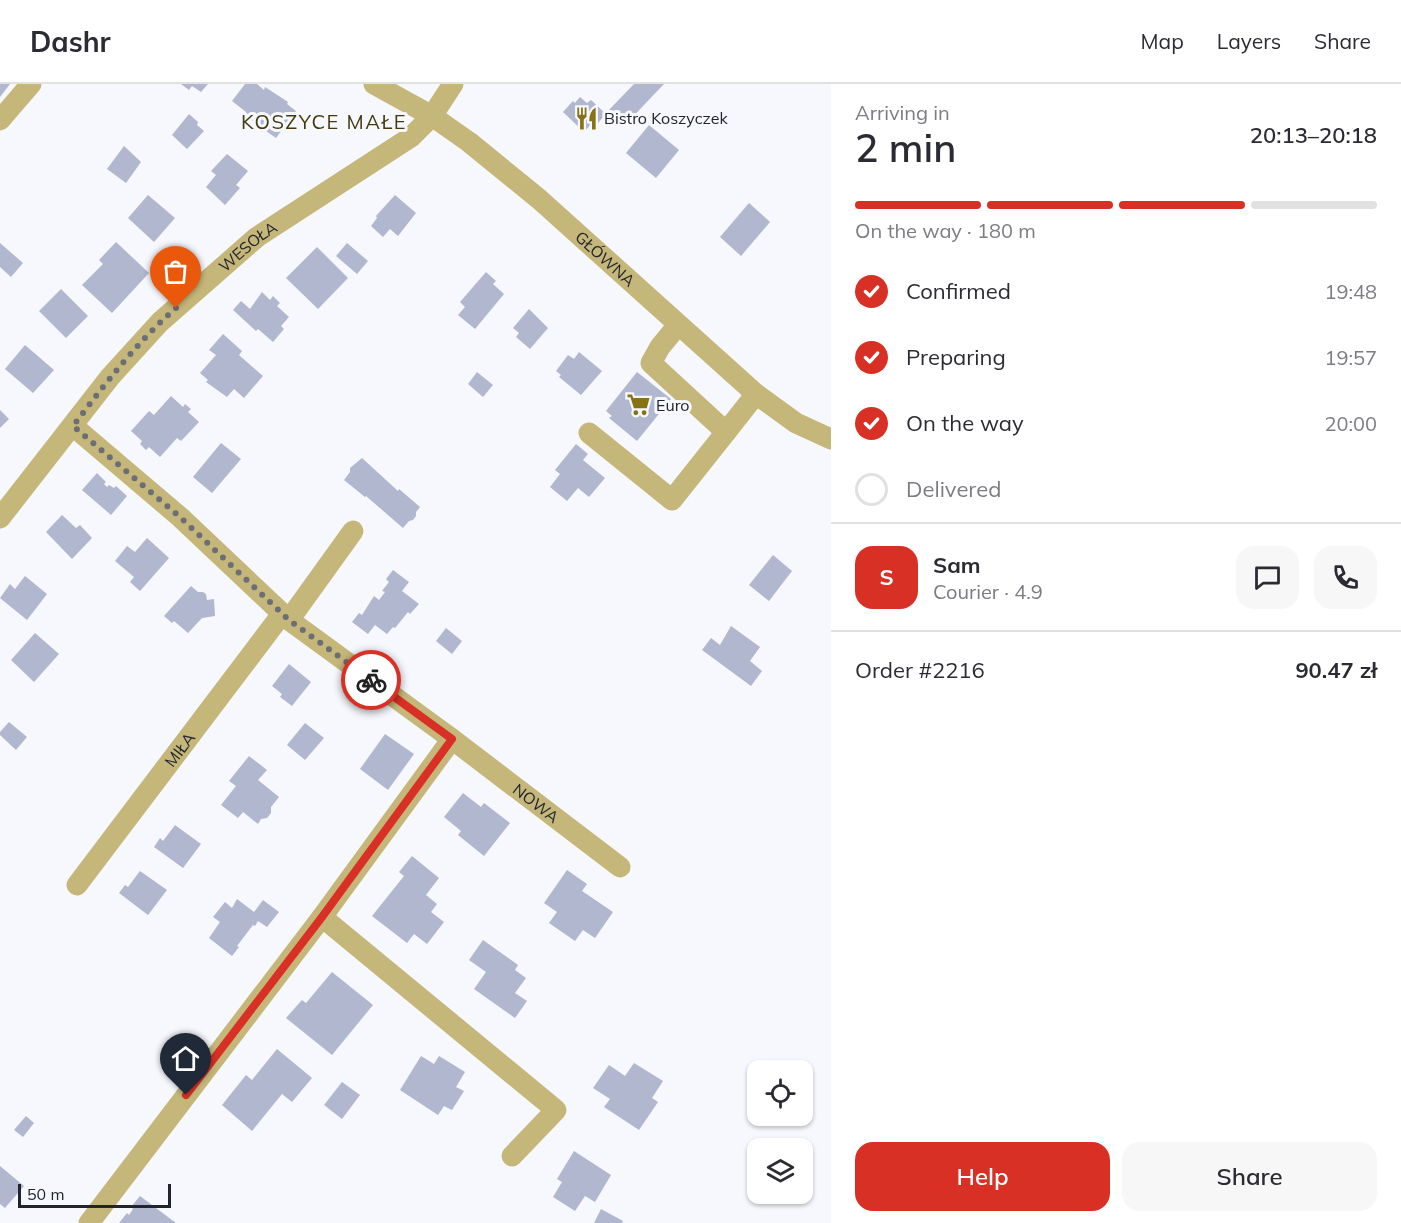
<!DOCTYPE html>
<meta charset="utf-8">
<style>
:root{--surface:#fff;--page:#f7f7f7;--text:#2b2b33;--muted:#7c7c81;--line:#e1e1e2;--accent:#d93025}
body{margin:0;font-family:Mulish,sans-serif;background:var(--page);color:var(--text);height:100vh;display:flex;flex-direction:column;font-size:22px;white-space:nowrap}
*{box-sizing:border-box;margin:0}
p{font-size:20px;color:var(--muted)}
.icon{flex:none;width:33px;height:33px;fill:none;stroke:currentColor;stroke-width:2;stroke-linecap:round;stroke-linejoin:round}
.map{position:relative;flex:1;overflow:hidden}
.side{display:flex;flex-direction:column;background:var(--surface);width:570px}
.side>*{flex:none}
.fabs{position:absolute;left:747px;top:976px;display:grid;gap:12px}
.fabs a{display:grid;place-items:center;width:66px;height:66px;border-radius:12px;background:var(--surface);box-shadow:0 2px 4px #0004;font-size:30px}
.scale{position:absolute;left:18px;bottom:15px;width:153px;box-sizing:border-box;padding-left:6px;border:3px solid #21242d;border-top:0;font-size:16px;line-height:21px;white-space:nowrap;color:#21242d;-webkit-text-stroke:4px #f6f8fd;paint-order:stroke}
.pin{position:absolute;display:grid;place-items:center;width:51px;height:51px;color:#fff;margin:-62px -26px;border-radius:50% 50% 50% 0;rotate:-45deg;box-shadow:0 0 6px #0007}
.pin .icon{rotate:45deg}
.courier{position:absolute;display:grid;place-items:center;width:60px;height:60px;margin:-30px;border:4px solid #d93025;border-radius:50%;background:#fff;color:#222;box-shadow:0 2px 8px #0007}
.headline em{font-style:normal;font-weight:600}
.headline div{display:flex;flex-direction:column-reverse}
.headline{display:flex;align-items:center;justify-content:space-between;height:102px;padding:0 24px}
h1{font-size:39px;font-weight:600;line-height:45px}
.bar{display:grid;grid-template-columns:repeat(4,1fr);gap:9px 6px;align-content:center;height:72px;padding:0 24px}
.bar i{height:8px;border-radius:4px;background:var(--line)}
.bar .selected{background:var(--accent)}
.bar p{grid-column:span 4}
.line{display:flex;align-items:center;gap:15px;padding:0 24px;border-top:2px solid var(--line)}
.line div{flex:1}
.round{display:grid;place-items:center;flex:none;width:63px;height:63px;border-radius:18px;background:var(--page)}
ol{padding:0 24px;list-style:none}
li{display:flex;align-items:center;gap:18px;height:66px}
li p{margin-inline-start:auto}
li .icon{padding:6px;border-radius:50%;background:var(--accent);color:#fff;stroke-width:4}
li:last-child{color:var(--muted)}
li i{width:33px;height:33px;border:3px solid var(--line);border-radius:50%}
.cta{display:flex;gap:12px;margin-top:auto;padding:12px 24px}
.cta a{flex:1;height:69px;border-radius:18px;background:var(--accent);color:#fff;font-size:24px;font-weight:600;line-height:69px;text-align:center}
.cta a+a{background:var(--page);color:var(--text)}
header{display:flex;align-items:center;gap:36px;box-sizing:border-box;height:84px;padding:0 30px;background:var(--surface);border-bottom:2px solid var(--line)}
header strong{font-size:28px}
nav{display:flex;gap:33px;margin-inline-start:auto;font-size:21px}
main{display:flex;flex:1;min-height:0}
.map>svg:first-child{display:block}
.building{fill:#b0b7ce}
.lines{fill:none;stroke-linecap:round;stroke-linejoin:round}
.minor{stroke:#c5b679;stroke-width:21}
.done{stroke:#6c6e76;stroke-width:6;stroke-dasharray:0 10.8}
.route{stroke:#d93025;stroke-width:8}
.labels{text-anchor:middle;stroke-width:6;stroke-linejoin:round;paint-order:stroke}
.poi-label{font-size:16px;fill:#21242d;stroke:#f6f8fd;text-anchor:start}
.street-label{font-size:16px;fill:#21242d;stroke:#f6f8fd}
.quarter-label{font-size:20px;letter-spacing:1.5px;fill:#42390f;stroke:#f6f8fd}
</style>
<header>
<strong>Dashr</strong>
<nav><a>Map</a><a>Layers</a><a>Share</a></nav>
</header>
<main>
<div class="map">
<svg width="831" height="1139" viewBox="0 0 831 1139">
<rect width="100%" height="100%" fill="#f6f8fd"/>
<g class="building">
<path d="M0,0H10L0,13Z"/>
<path d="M181,0H208L201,8L192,2L189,6Z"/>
<path d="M245,0H257L264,6L265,3L288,18L287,20L296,27L276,54L266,47L261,48L255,43L254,38L245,30L246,28L232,17Z"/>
<path d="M634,0H664L624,42L608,27Z"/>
<path d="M580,13L587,19L591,16L606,30L597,40L594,37L584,48L563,28L573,17L575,19Z"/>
<path d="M189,30L198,38L197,41L204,47L187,65L172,51Z"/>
<path d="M649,41L679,66L656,94L626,69Z"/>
<path d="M124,62L141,78L126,99L107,85Z"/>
<path d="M227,70L248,87L236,101L240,104L225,121L206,103L216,91L211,87Z"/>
<path d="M148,111L175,134L154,158L128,134Z"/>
<path d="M395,111L416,129L398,152L390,145L383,153L371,142L377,134L376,132Z"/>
<path d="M749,119L770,138L741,172L720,153Z"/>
<path d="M116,158L149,189L112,229L82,201L103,180L99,176Z"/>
<path d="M0,159L23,179L11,193L0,183Z"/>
<path d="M347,159L368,177L357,190L336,172Z"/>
<path d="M317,163L348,194L318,225L286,194Z"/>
<path d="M486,188L496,197L493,200L504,210L475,245L458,231L465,223L460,218Z"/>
<path d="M61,205L88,232L66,254L39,227Z"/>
<path d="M262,208L270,216L273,212L280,219L277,222L289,233L281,242L284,245L273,258L258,245L256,247L233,226L241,217L250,225Z"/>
<path d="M529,225L548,244L530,265L516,253L519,249L513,244Z"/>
<path d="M223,250L242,267L239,271L263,292L244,314L234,305L227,313L206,298L208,296L200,289L216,271L209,266Z"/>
<path d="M25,261L54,286L33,309L5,285Z"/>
<path d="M579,268L602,287L581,311L559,293L561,291L556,287L568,271L574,275Z"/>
<path d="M477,288L493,301L483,313L468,300Z"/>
<path d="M637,288L671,315L637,357L609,334L612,332L606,327Z"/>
<path d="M171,312L183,323L185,320L191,325L188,328L199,338L181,357L177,354L160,373L149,363L146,366L140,360L142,357L131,347L149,327L154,331Z"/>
<path d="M0,326L9,335L0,344Z"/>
<path d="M221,359L241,375L212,409L193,393Z"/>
<path d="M576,360L588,370L583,376L605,394L589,413L578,404L567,417L550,403L560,390L555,386Z"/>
<path d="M362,374L398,407L399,405L420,423L416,428V432L413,436L409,437L403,444L366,412L365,413L344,396L350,388V384Z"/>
<path d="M97,389L106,398L104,400L107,403L109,401L114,404L116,402L127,412L111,431L82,406Z"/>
<path d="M62,431L76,444L80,441L92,454L72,475L46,448Z"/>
<path d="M147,454L169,474L140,507L130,498L134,493L115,477L127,462L135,468Z"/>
<path d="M773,471L792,487L769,517L749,501Z"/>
<path d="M393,486L409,498L402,507L419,520L410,530L408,528L395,544L393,543L387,550L375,541L368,550L352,538L359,529L362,531L374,512L379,516L385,508L382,507L389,498L386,495Z"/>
<path d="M25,492L47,510L27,536L0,514L10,500L15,505Z"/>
<path d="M191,502L198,508H203L206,510L207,516L214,515L215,532L202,534L188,549L174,537L172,539L164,532Z"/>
<path d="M731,542L760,563L750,577L762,587L751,602L702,566L711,554L720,561Z"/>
<path d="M446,544L462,557L452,570L436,557Z"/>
<path d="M35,549L59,570L34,598L11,576Z"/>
<path d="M289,580L311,598L292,622L280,613L282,610L272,602Z"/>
<path d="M9,638L27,653L16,666L0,651V648Z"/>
<path d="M305,639L324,654L305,676L287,661Z"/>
<path d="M385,650L414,670L388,706L360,685Z"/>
<path d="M249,672L267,686L258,696L279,713L271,723V729L267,734L261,735L258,740L243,728L238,734L221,721L236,702L229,697Z"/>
<path d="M463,709L481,723L484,719L510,739L484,772L458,751L461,747L444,733Z"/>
<path d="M175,741L201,760L183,784L154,763L160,754L163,757Z"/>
<path d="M412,772L439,794L426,811L437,820L431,828L444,838L427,860L414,850L407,859L372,832L404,792L399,788Z"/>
<path d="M567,786L587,800L582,807L613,828L595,854L583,846L575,857L549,839L557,828L544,819Z"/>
<path d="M140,787L167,806L148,831L119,809L125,801L128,803Z"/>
<path d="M237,815L254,828L263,816L279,828L267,843L258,837L255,842L253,841L237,862L239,863L232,872L209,854L220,838L213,833L225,818L232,824Z"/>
<path d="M483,856L518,881L515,886L526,894L515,909L527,917L515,934L474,905L486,888L469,876Z"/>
<path d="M332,888L373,921L332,971L286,934L302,916L306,919Z"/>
<path d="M277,965L312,994L292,1018L282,1010L252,1047L222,1021L246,991L252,996Z"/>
<path d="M421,972L434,980L439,972L465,988L456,1003L464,1007L452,1026L444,1022L438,1031L400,1006Z"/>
<path d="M634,979L663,997L652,1014L658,1018L639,1046L604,1023L610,1015L593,1004L609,981L625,992Z"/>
<path d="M342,998L360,1011L342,1035L324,1021Z"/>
<path d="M26,1032L34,1039L23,1053L14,1046Z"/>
<path d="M574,1067L611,1091L595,1118L585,1112L575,1127L553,1113L562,1098L557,1095Z"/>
<path d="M0,1082L24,1102L5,1124L0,1120Z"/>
<path d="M140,1112L176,1139H119L127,1129L129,1131L133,1125L131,1123Z"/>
<path d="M601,1125L623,1137L622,1139H594Z"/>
</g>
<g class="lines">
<g class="minor">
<path id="s1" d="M374,0L432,32L469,58L539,115L756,310L796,339L831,355"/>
<path d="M0,36L31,0"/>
<path d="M678,241L660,263L651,279L726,348L756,310"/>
<path id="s2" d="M73,342L180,433L289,536L452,655L620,783"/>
<path d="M589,349L672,416L726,348"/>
<path id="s3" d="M0,434L110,293L160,238L257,153L411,53L432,32L453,0"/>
<path d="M289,536L353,447"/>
<path id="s4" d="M77,801L282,530"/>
<path d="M322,833L556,1026L512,1072"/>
<path d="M89,1139L322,833L452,655"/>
</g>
</g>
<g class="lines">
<path class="done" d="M176,224C137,258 105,300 73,342L180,433L289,536L371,596"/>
<path class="route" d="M186,1011L322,833L452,655L371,596"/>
</g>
<defs>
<symbol id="restaurant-bare" viewBox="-9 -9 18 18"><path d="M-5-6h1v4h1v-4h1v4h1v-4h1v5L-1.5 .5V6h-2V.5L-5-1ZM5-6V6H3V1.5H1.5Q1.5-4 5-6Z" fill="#877214" stroke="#f6f8fd" stroke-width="2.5" paint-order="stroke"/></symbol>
<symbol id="supermarket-bare" viewBox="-9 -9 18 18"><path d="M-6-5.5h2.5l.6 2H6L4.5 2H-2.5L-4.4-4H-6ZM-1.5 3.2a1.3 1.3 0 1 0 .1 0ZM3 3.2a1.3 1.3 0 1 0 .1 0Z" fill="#877214" stroke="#f6f8fd" stroke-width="2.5" paint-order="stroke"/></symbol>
</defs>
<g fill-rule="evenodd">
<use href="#restaurant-bare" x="570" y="18" width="33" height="33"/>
<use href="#supermarket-bare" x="622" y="304" width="33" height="33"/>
</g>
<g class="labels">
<g class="poi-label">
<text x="604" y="40">Bistro Koszyczek</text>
<text x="656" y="327">Euro</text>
</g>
<g class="street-label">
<text dy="6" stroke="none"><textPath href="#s3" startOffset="369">WESOŁA</textPath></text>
<text dy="6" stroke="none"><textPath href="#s1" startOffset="291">GŁÓWNA</textPath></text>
<text dy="6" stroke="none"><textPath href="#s4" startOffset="170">MIŁA</textPath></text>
<text dy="6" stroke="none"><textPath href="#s2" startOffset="598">NOWA</textPath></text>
</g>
<g class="quarter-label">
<text x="324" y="45">KOSZYCE MAŁE</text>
</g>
</g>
</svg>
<div class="fabs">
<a><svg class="icon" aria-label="locate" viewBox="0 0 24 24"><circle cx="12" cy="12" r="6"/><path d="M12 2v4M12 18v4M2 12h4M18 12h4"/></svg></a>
<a><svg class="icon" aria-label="layers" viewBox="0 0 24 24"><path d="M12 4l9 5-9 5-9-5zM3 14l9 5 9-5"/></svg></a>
</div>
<div class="scale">50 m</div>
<div class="pin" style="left:176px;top:224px;background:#ea580c"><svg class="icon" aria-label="bag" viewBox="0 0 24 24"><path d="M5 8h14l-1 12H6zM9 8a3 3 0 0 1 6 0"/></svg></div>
<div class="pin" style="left:186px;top:1011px;background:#1f2937"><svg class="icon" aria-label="home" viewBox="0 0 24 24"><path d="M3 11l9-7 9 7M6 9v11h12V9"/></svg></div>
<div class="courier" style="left:371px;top:596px"><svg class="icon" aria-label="bike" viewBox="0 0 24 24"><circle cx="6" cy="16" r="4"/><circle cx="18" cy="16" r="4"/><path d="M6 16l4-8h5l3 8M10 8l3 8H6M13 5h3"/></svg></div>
</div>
<section class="side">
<div class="headline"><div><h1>2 min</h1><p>Arriving in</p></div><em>20:13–20:18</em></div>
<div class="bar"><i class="selected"></i><i class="selected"></i><i class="selected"></i><i></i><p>On the way · 180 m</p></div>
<ol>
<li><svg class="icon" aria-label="check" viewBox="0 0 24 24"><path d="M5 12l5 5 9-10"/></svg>Confirmed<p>19:48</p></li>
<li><svg class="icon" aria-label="check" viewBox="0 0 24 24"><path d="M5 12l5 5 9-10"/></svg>Preparing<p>19:57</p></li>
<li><svg class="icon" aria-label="check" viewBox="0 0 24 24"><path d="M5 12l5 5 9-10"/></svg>On the way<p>20:00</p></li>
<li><i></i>Delivered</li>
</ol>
<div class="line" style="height:108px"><b class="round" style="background:var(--accent);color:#fff">S</b><div><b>Sam</b><p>Courier · 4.9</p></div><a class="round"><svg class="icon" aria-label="chat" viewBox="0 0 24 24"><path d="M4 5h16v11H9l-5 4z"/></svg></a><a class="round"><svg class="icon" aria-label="phone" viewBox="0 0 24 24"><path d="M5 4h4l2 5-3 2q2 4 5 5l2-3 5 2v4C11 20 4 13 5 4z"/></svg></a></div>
<div class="line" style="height:78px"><div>Order #2216</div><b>90.47 zł</b></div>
<div class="cta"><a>Help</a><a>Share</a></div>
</section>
</main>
